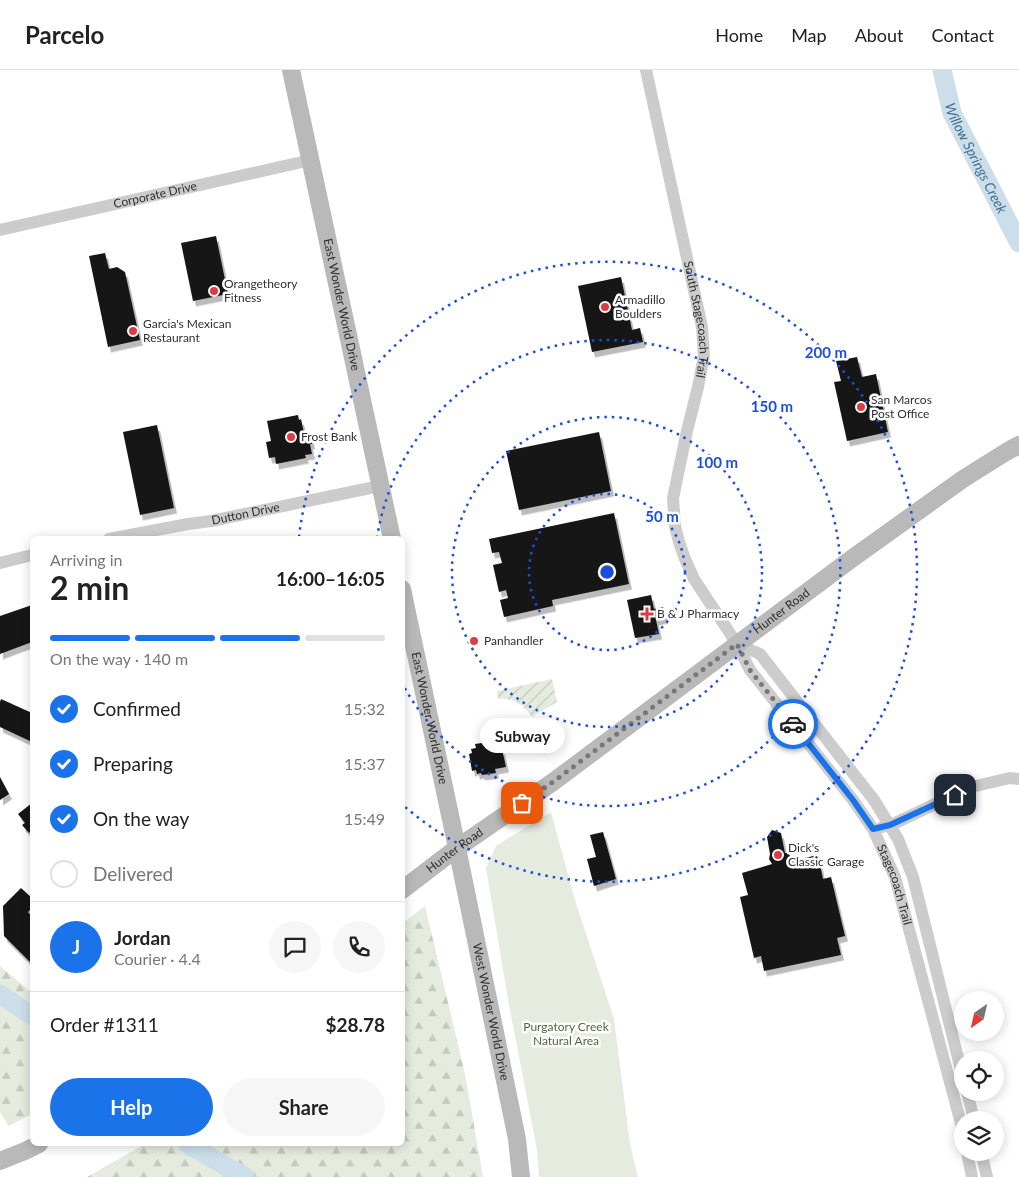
<!DOCTYPE html>
<meta charset="utf-8">
<style>
:root{--surface:#fff;--page:#f6f6f6;--text:#222;--muted:#767676;--line:#e0e0e0;--accent:#1a73e8}
body{margin:0;font-family:Lato,sans-serif;background:var(--page);color:var(--text);height:100vh;display:flex;flex-direction:column;font-size:19px;white-space:nowrap}
*{box-sizing:border-box;margin:0}
p{font-size:16px;color:var(--muted)}
.icon{flex:none;width:28px;height:28px;fill:none;stroke:currentColor;stroke-width:2;stroke-linecap:round;stroke-linejoin:round}
.map{position:relative;flex:1;overflow:hidden}
.panel{position:absolute;left:30px;top:466px;width:375px;height:610px;display:flex;flex-direction:column;background:var(--surface);border-radius:8px;box-shadow:0 2px 12px #0003}
.panel>*{flex:none}
.needle{width:32px;rotate:214deg}
.tools{position:absolute;left:954px;top:921px;display:grid;gap:10px}
.tools a{display:grid;place-items:center;width:50px;height:50px;border-radius:50%;background:var(--surface);box-shadow:0 2px 12px #0003;font-size:25px}
.pin{position:absolute;display:grid;place-items:center;width:42px;height:42px;color:#fff;margin:-21px;border-radius:10px;box-shadow:0 2px 8px #0006}
.courier{position:absolute;display:grid;place-items:center;width:50px;height:50px;margin:-25px;border:4px solid #1a73e8;border-radius:50%;background:#fff;color:#222;box-shadow:0 1px 6px #0007}
.bubble{position:absolute;height:35px;border-radius:18px;background:var(--surface);box-shadow:0 2px 12px #0003;font-size:16px;font-weight:700;line-height:35px;text-align:center}
.overview em{font-style:normal;font-weight:700}
.overview div{display:flex;flex-direction:column-reverse}
.overview{display:flex;align-items:center;justify-content:space-between;height:85px;padding:0 20px}
h1{font-size:32px;font-weight:700;line-height:38px}
.bar{display:grid;grid-template-columns:repeat(4,1fr);gap:8px 5px;align-content:center;height:60px;padding:0 20px}
.bar i{height:6px;border-radius:4px;background:var(--line)}
.bar .active{background:var(--accent)}
.bar p{grid-column:span 4}
.line{display:flex;align-items:center;gap:12px;padding:0 20px;border-top:1px solid var(--line)}
.line div{flex:1}
.round{display:grid;place-items:center;flex:none;width:52px;height:52px;border-radius:26px;background:var(--page)}
ol{padding:0 20px;list-style:none}
li{display:flex;align-items:center;gap:15px;height:55px}
li p{margin-inline-start:auto}
li .icon{padding:5px;border-radius:50%;background:var(--accent);color:#fff;stroke-width:4}
li:last-child{color:var(--muted)}
li i{width:28px;height:28px;border:2px solid var(--line);border-radius:50%}
.primary-button{display:flex;gap:10px;margin-top:auto;padding:10px 20px}
.primary-button a{flex:1;height:58px;border-radius:30px;background:var(--accent);color:#fff;font-size:20px;font-weight:700;line-height:58px;text-align:center}
.primary-button a+a{background:var(--page);color:var(--text)}
header{display:flex;align-items:center;gap:30px;box-sizing:border-box;height:70px;padding:0 25px;background:var(--surface);border-bottom:1px solid var(--line)}
header strong{font-size:24px}
nav{display:flex;gap:28px;margin-inline-start:auto;font-size:18px}
.map>svg:first-child{display:block}
.forest{fill:url(#forest-firs)}
.park{fill:#e5ebde}
.garden{fill:url(#garden-furrows)}
.lines{fill:none;stroke-linecap:round;stroke-linejoin:round}
.river{stroke:#cbdeea;stroke-width:19}
.building{fill:#161616;filter:url(#shadow)}
.minor{stroke:#ccc;stroke-width:12}
.secondary{stroke:#b9b9b9;stroke-width:18}
.done{stroke:#787878;stroke-width:5;stroke-dasharray:0 9}
.route{stroke:#1a73e8;stroke-width:6}
.ring{fill:none;stroke:#1d4ed8;stroke-width:2.5;stroke-dasharray:2.5 5}
.poi-dot{fill:#db3c47;stroke:#fff;stroke-width:2}
.labels{text-anchor:middle;stroke-width:5;stroke-linejoin:round;paint-order:stroke}
.street-label{font-size:12px;fill:#2f2f2f;stroke:#fff}
.poi-label{font-size:12px;fill:#2f2f2f;stroke:#fff;text-anchor:start}
.park-label{font-size:12px;fill:#52683f;stroke:#fff}
.water-label{font-size:14px;font-style:italic;fill:#416f8c;stroke:#fff}
.centre{fill:#1d4ed8;stroke:#fff;stroke-width:2.5}
.ring-label{font-size:15px;text-anchor:middle;font-weight:bold;fill:#1d4ed8;stroke:#fff;stroke-width:5;stroke-linejoin:round;paint-order:stroke}
</style>
<header>
<strong>Parcelo</strong>
<nav><a>Home</a><a>Map</a><a>About</a><a>Contact</a></nav>
</header>
<div class="map">
<svg width="1019" height="1107" viewBox="0 0 1019 1107">
<defs>
<pattern id="forest-firs" width="22" height="20" patternUnits="userSpaceOnUse" patternTransform="scale(1.25)"><rect width="22" height="20" fill="#e5ebde"/><path d="M5 1l3.5 6h-7zM16 11l3.5 6h-7z" fill="#c5cabf"/></pattern>
<pattern id="garden-furrows" width="10" height="10" patternUnits="userSpaceOnUse" patternTransform="scale(1.25)"><rect width="10" height="10" fill="#e5ebde"/><path d="M-1 1l2-2M0 10L10 0M9 11l2-2" fill="none" stroke="#c5cabf"/></pattern>
<filter id="shadow"><feDropShadow dx="3" dy="5.5" stdDeviation="0" flood-color="#0004"/></filter>
</defs>
<rect width="100%" height="100%" fill="#fff"/>
<g class="forest">
<path d="M425,836L465,1004L483,1107H87L145,1074H402L403,853Z"/>
<path d="M0,896L32,923V1044L9,1056L0,1042Z"/>
</g>
<path class="park" d="M551,742L574,827L614,949L630,1074L638,1107H539L537,1080L509,935L486,798L496,776Z"/>
<path class="garden" d="M552,609L557,632L532,647C524,635 513,627 498,629L497,621Z"/>
<g class="lines">
<g class="river">
<path id="s1" d="M942,0L952,43L1019,173"/>
<path d="M0,924L32,946"/>
<path d="M187,1074L245,1107"/>
</g>
</g>
<g class="building">
<path d="M216,166L228,224L193,231L181,173Z"/>
<path d="M105,183L109,199L117,197L125,202L140,270L108,277L89,186Z"/>
<path d="M621,207L632,260L640,258L643,272L592,282L578,216Z"/>
<path d="M857,287L862,307L876,304L888,362L847,371L834,312L841,311L836,291Z"/>
<path d="M298,345L299,350L301,349L304,363L310,362L312,374H310L312,384L305,385L306,388L276,394L275,387L269,388L266,372L271,371L267,351Z"/>
<path d="M157,355L174,438L140,445L123,362Z"/>
<path d="M599,362L611,421L519,440L506,381Z"/>
<path d="M614,443L629,514L552,530L553,536L504,547L500,530L508,528L506,520L499,522L493,495L502,493L499,482L492,483L489,469Z"/>
<path d="M651,525L654,539L663,537L665,548L656,550L659,564L635,568L627,530Z"/>
<path d="M32,535V572L0,584V546Z"/>
<path d="M1,629L32,643V672L0,657V632Z"/>
<path d="M489,672L490,677L496,676L497,680L502,679L506,697L495,699L496,703L482,705L481,703L477,704L476,700L472,701L469,684L472,683L471,679L476,678L475,674Z"/>
<path d="M0,707L9,724L0,730Z"/>
<path d="M32,733V764L31,761L29,763L22,755L25,753L18,744Z"/>
<path d="M772,760L781,763L785,783H789L791,791L818,785L823,809L831,807L845,866L837,868L841,885L764,901L761,886L754,888L740,827L748,825L742,803L772,794L769,789L770,784L767,767Z"/>
<path d="M603,762L616,809L594,816L587,789L596,787L590,765Z"/>
<path d="M21,818L32,828V838L28,842L32,847V852L31,854L32,856V894L4,866L3,836Z"/>
</g>
<g class="lines">
<g class="minor">
<path id="s2" d="M646,0L702,257L704,286L698,317L687,361L673,428L675,456L679,472L685,489L694,509L737,574L750,600L853,730L873,759L895,807L962,1057"/>
<path id="s3" d="M0,160L311,90"/>
<path id="s4" d="M109,469L188,454L211,451L380,416"/>
<path d="M0,493L32,485"/>
<path d="M737,574L760,584L874,730L898,769L913,807L923,847L962,1004"/>
<path d="M882,757L891,755L971,717L1010,708L1019,709"/>
<path d="M967,1022L974,1050"/>
<path d="M967,1082L972,1107"/>
<path d="M981,1082L987,1107"/>
</g>
<g class="secondary">
<path id="s5" d="M291,0L392,469"/>
<path id="s6" d="M402,519L457,778L517,1069L521,1107"/>
<path id="s7" d="M402,820L457,778L553,712L850,490L963,409L1006,382L1019,375"/>
<path d="M0,1091L25,1081L39,1074"/>
</g>
</g>
<g class="lines">
<path class="done" d="M522,733L553,712L737,574L750,600L793,654"/>
<path class="route" d="M793,654L853,730L873,759L890,755L955,725"/>
</g>
<g class="ring">
<circle cx="607" cy="502" r="78"/>
<circle cx="607" cy="502" r="155"/>
<path d="M377 468A233 233 0 1 1 403 615"/>
<path d="M299 467A310 310 0 1 1 404 736"/>
</g>
<g class="poi-dot">
<circle cx="214" cy="221" r="5"/>
<circle cx="605" cy="237" r="5"/>
<circle cx="133" cy="261" r="5"/>
<circle cx="861" cy="337" r="5"/>
<circle cx="291" cy="367" r="5"/>
<path d="M644.5 536.5h5v5h5v5h-5v5h-5v-5h-5v-5h5z"/>
<circle cx="474" cy="571" r="5"/>
<circle cx="778" cy="785" r="5"/>
</g>
<g class="labels">
<g class="street-label">
<text dy="4" stroke="none"><textPath href="#s3" startOffset="159">Corporate Drive</textPath></text>
<text dy="4" stroke="none"><textPath href="#s5" startOffset="240">East Wonder World Drive</textPath></text>
<text dy="4" stroke="none"><textPath href="#s2" startOffset="255">South Stagecoach Trail</textPath></text>
<text dy="4" stroke="none"><textPath href="#s4" startOffset="139">Dutton Drive</textPath></text>
<text dy="4" stroke="none"><textPath href="#s7" startOffset="471">Hunter Road</textPath></text>
<text dy="4" stroke="none"><textPath href="#s6" startOffset="132">East Wonder World Drive</textPath></text>
<text dy="4" stroke="none"><textPath href="#s7" startOffset="66">Hunter Road</textPath></text>
<text dy="4" stroke="none"><textPath href="#s2" startOffset="890">Stagecoach Trail</textPath></text>
<text dy="4" stroke="none"><textPath href="#s6" startOffset="432">West Wonder World Drive</textPath></text>
</g>
<g class="poi-label">
<text x="224" y="218">Orangetheory<tspan x="224" dy="14">Fitness</tspan></text>
<text x="615" y="234">Armadillo<tspan x="615" dy="14">Boulders</tspan></text>
<text x="143" y="258">Garcia's Mexican<tspan x="143" dy="14">Restaurant</tspan></text>
<text x="871" y="334">San Marcos<tspan x="871" dy="14">Post Office</tspan></text>
<text x="301" y="371">Frost Bank</text>
<text x="657" y="548">B &amp; J Pharmacy</text>
<text x="484" y="575">Panhandler</text>
<text x="788" y="782">Dick's<tspan x="788" dy="14">Classic Garage</tspan></text>
</g>
<g class="park-label">
<text x="566" y="961">Purgatory Creek<tspan x="566" dy="14">Natural Area</tspan></text>
</g>
<g class="water-label">
<text dy="5" stroke="none"><textPath href="#s1" startOffset="95">Willow Springs Creek</textPath></text>
</g>
</g>
<circle cx="607" cy="502" r="8" class="centre"/>
<g class="ring-label">
<text x="826" y="288">200 m</text>
<text x="772" y="342">150 m</text>
<text x="717" y="398">100 m</text>
<text x="662" y="452">50 m</text>
</g>
</svg>
<div class="tools">
<a><svg class="needle" viewBox="-14 -14 28 28"><path d="M0-13l5 13h-10z" fill="#e53935"/><path d="M0 13l5-13h-10z" fill="#767676"/></svg></a>
<a><svg class="icon" aria-label="locate" viewBox="0 0 24 24"><circle cx="12" cy="12" r="6"/><path d="M12 2v4M12 18v4M2 12h4M18 12h4"/></svg></a>
<a><svg class="icon" aria-label="layers" viewBox="0 0 24 24"><path d="M12 4l9 5-9 5-9-5zM3 14l9 5 9-5"/></svg></a>
</div>
<div class="pin" style="left:522px;top:733px;background:#ea580c"><svg class="icon" aria-label="bag" viewBox="0 0 24 24"><path d="M5 8h14l-1 12H6zM9 8a3 3 0 0 1 6 0"/></svg></div>
<div class="pin" style="left:955px;top:725px;background:#1f2937"><svg class="icon" aria-label="home" viewBox="0 0 24 24"><path d="M3 11l9-7 9 7M6 9v11h12V9"/></svg></div>
<div class="courier" style="left:793px;top:654px"><svg class="icon" aria-label="car" viewBox="0 0 24 24"><path d="M5 17H2v-5l4-1 3-4h7l3 4 3 1v5h-3M9 17h6M6 11h13"/><circle cx="7" cy="17" r="2"/><circle cx="17" cy="17" r="2"/></svg></div>
<div class="bubble" style="left:480px;top:648px;width:85px">Subway</div>
<section class="panel">
<div class="overview"><div><h1>2 min</h1><p>Arriving in</p></div><em>16:00–16:05</em></div>
<div class="bar"><i class="active"></i><i class="active"></i><i class="active"></i><i></i><p>On the way · 140 m</p></div>
<ol>
<li><svg class="icon" aria-label="check" viewBox="0 0 24 24"><path d="M5 12l5 5 9-10"/></svg>Confirmed<p>15:32</p></li>
<li><svg class="icon" aria-label="check" viewBox="0 0 24 24"><path d="M5 12l5 5 9-10"/></svg>Preparing<p>15:37</p></li>
<li><svg class="icon" aria-label="check" viewBox="0 0 24 24"><path d="M5 12l5 5 9-10"/></svg>On the way<p>15:49</p></li>
<li><i></i>Delivered</li>
</ol>
<div class="line" style="height:90px"><b class="round" style="background:var(--accent);color:#fff">J</b><div><b>Jordan</b><p>Courier · 4.4</p></div><a class="round"><svg class="icon" aria-label="chat" viewBox="0 0 24 24"><path d="M4 5h16v11H9l-5 4z"/></svg></a><a class="round"><svg class="icon" aria-label="phone" viewBox="0 0 24 24"><path d="M5 4h4l2 5-3 2q2 4 5 5l2-3 5 2v4C11 20 4 13 5 4z"/></svg></a></div>
<div class="line" style="height:65px"><div>Order #1311</div><b>$28.78</b></div>
<div class="primary-button"><a>Help</a><a>Share</a></div>
</section>
</div>
